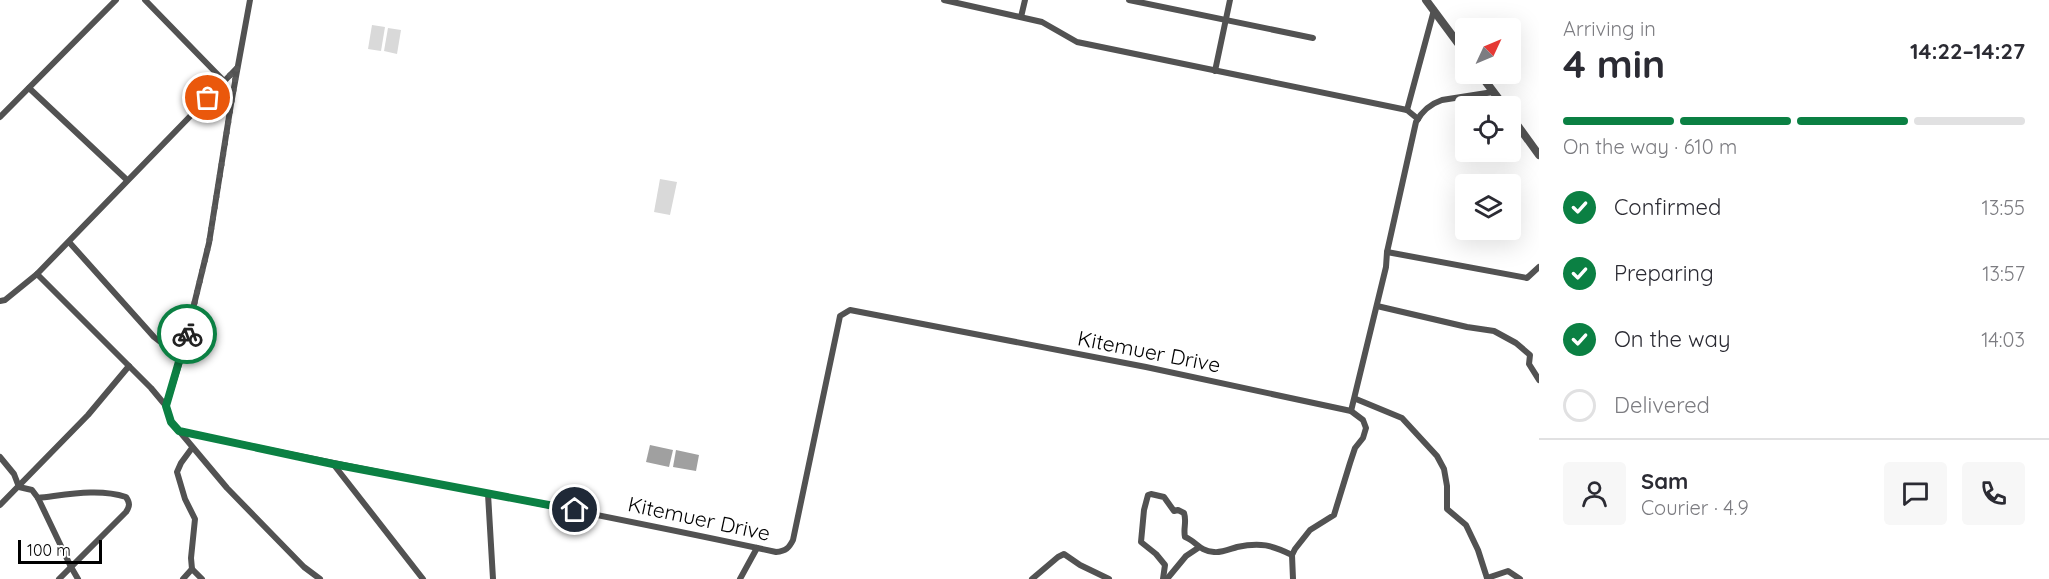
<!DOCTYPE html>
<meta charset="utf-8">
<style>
:root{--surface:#fff;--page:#f7f7f7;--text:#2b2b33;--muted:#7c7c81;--line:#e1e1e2;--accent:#0b8043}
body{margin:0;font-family:Quicksand,sans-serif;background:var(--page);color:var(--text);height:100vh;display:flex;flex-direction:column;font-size:22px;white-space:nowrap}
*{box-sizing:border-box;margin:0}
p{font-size:20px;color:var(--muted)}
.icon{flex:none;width:33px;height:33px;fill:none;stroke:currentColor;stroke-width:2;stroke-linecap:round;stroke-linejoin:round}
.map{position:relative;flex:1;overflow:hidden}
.drawer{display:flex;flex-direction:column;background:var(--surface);width:510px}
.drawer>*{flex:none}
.needle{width:39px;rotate:46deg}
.buttons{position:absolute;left:1455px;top:18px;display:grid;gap:12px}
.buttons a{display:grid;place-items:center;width:66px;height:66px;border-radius:6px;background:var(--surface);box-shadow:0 6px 24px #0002;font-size:30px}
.scale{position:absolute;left:18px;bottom:15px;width:84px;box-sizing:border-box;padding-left:6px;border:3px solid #000;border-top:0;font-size:16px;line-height:21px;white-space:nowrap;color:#000;-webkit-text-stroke:4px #fff;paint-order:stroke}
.pin{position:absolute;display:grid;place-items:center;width:51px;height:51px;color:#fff;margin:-26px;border:3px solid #fff;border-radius:50%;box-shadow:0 2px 6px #0007}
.courier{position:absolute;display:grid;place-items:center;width:60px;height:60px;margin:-30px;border:4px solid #0b8043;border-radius:50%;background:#fff;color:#222;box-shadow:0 2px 8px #0007}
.summary em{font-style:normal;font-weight:700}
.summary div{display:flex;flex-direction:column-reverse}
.summary{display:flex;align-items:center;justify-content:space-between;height:102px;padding:0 24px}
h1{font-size:39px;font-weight:700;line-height:45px}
.bar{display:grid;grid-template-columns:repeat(4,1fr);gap:9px 6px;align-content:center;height:72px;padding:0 24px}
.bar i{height:8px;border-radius:4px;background:var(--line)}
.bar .on{background:var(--accent)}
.bar p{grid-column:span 4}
.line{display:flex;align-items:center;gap:15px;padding:0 24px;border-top:2px solid var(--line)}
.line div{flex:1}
.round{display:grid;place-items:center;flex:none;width:63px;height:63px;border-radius:6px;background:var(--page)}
ol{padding:0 24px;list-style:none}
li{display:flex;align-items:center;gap:18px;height:66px}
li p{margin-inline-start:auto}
li .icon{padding:6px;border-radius:50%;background:var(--accent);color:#fff;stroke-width:4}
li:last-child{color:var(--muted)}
li i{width:33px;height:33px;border:3px solid var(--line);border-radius:50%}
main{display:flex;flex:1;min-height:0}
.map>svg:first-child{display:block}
.green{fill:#d9d9d9}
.water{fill:#a0a0a0}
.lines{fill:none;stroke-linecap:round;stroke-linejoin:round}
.minor{stroke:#525252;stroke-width:6}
.tertiary{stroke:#525252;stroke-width:8}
.done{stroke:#595959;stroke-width:6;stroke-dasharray:0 10.8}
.route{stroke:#0b8043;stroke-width:8}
.labels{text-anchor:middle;stroke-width:6;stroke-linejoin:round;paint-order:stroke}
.street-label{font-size:21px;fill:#000;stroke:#fff}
</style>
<main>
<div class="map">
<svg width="1539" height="579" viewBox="0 0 1539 579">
<rect width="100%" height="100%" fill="#fff"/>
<g class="green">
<path d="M372,25L385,27L381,51L368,49Z"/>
<path d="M388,28L401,30L397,54L384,51Z"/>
<path d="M660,179L677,182L670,215L654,212Z"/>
</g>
<g class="water">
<path d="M650,445L673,450L669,467L646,462Z"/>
<path d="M676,450L699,455L696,471L673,467Z"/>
</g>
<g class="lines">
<g class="minor">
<path d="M145,0L224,81"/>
<path d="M250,0L231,104L209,243L181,358L166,406L171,422L179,431C378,474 578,509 776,552C786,551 789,548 793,540L839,321L840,316L850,310L1146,367L1351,411L1363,420L1366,428L1363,438L1355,448L1350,463L1334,515L1310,530L1295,549L1292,555L1293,579"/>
<path d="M944,0L1042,22L1077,42L1407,110L1418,119"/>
<path d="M1129,0L1313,38"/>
<path d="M1021,17L1025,0"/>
<path d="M1215,71L1230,0"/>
<path d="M29,88L127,180"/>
<path d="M1407,110L1434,10"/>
<path d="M0,117L116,0"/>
<path d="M69,242L154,337L181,358"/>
<path d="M1387,252L1527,278L1539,267"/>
<path d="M37,274L151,388L166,406"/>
<path d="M0,301L5,300L37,274L237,68"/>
<path d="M1377,306L1467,327L1494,331L1516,343L1530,355L1529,364L1539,380"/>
<path d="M1356,399L1402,418L1437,456L1444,469L1447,486V509L1466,525L1478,550L1487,578L1508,571L1520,579"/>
<path d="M1351,411L1386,267L1387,252L1416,122C1422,111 1430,104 1442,100L1493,92"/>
<path d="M180,432L227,488L304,567L320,579"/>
<path d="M192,448L181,463L177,472L185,499L195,519L191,558L192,569L202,579"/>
<path d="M0,457L14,474L19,487"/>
<path d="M334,465L423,579"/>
<path d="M19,487L32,490L38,498L71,567L78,579"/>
<path d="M488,494L493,579"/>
<path d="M38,498C66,495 98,488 126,497C130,503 130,506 126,512L59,579"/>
<path d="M0,505L88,415L129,366"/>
<path d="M183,579L192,569"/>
<path d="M740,579L757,548"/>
<path d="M1032,579L1058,557L1064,554L1080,565L1109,579"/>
<path d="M1163,579L1165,565L1156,554L1141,542L1144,510L1148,495L1151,494L1164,497L1174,511L1178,510L1184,513C1187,522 1183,528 1185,537C1196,541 1199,551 1214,552C1221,553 1230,549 1237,547C1260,542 1272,545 1292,555"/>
<path d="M1167,579L1186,556L1198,548"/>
</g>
<g class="tertiary">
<path d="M1426,0L1466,54"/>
<path d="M1480,74L1504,106"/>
<path d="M1510,115L1539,155"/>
</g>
</g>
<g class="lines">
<path class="done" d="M187,334L209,243L237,68L208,98"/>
<path class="route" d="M187,334L166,406L171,422L179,431L333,464L575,510"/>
</g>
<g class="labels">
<g class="street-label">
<text transform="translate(1149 352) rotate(11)" y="7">Kitemuer Drive</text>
<text transform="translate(699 519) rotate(12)" y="7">Kitemuer Drive</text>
</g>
</g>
</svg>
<div class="buttons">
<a><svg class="needle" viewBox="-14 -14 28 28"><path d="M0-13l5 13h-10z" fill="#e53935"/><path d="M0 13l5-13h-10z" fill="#7c7c81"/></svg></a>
<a><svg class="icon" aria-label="locate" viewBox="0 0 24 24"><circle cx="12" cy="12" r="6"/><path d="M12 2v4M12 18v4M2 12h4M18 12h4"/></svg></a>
<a><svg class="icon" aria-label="layers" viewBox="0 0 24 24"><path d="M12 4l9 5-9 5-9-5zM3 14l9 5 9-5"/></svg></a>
</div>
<div class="scale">100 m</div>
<div class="pin" style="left:208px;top:98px;background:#ea580c"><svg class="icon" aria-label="bag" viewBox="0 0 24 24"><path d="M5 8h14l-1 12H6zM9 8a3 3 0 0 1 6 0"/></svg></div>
<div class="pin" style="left:575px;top:510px;background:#1f2937"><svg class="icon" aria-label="home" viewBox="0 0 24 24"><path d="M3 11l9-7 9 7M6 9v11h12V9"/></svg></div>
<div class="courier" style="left:187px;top:334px"><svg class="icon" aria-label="bike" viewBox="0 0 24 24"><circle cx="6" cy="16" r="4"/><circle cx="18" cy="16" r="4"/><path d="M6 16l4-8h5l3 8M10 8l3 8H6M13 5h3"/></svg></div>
</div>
<section class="drawer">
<div class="summary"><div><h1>4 min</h1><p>Arriving in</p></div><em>14:22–14:27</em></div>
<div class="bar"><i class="on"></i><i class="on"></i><i class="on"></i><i></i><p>On the way · 610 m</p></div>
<ol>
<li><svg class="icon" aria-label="check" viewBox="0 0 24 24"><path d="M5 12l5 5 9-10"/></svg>Confirmed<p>13:55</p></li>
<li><svg class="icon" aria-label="check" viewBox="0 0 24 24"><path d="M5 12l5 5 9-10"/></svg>Preparing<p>13:57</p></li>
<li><svg class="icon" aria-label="check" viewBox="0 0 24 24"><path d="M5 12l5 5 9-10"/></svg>On the way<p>14:03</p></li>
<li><i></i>Delivered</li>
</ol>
<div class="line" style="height:108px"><a class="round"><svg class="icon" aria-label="person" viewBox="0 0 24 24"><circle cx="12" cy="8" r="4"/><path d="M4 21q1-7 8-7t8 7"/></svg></a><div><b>Sam</b><p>Courier · 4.9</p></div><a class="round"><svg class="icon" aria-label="chat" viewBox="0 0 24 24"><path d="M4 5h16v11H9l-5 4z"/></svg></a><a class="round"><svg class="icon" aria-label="phone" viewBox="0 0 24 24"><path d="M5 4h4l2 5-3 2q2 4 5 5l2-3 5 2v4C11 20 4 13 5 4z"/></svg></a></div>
</section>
</main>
